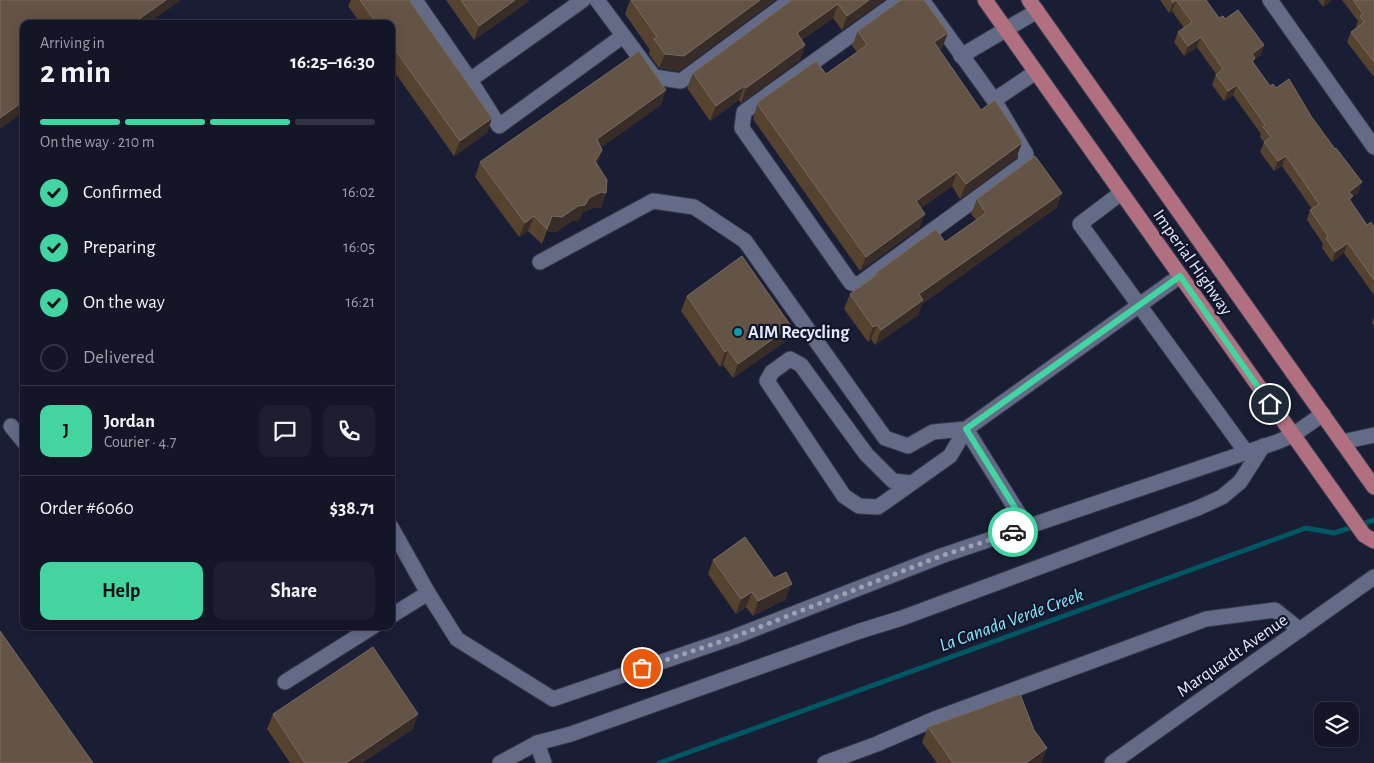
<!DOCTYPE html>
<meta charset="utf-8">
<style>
:root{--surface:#141628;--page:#1d1f30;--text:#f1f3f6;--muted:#9d9fa8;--line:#333545;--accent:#42d4a1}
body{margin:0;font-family:"Alegreya Sans",sans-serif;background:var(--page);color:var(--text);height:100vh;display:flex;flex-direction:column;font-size:19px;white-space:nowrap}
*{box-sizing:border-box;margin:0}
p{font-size:16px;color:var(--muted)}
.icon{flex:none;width:28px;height:28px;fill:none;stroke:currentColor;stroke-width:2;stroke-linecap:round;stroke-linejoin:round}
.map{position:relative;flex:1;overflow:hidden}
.sheet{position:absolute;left:20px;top:20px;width:375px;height:610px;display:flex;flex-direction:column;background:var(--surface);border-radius:10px;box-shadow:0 2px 12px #0003,0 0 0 1px var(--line)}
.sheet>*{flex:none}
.controls{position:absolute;left:1314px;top:702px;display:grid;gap:10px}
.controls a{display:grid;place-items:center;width:45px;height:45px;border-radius:10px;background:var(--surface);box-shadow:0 2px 12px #0003,0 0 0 1px var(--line);font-size:25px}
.pin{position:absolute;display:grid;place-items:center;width:42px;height:42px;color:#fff;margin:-21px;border:2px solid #fff;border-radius:50%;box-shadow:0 1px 5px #0007}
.courier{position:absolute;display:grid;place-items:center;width:50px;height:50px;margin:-25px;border:4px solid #42d4a1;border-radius:50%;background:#fff;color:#222;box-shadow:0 1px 6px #0007}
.headline em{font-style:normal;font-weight:700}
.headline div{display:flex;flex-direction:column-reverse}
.headline{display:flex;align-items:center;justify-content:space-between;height:85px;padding:0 20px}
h1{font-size:32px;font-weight:700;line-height:38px}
.bar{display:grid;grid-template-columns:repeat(4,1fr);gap:8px 5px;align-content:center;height:60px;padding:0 20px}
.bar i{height:6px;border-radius:4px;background:var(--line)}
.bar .on{background:var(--accent)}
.bar p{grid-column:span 4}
.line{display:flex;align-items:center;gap:12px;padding:0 20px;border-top:1px solid var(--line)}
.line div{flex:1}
.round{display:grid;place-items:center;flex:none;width:52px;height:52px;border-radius:10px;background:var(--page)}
ol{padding:0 20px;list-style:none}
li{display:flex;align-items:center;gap:15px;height:55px}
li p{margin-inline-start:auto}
li .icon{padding:5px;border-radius:50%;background:var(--accent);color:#111;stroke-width:4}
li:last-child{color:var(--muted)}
li i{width:28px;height:28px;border:2px solid var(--line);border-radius:50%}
.button{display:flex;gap:10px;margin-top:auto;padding:10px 20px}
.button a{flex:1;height:58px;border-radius:10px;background:var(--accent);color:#111;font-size:20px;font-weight:700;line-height:58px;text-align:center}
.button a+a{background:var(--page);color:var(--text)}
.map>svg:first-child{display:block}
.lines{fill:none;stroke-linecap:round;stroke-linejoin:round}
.stream{stroke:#005764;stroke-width:5}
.minor-casing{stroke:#37384c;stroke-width:17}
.major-casing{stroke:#37384c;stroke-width:17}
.minor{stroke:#646b87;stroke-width:15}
.major{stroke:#b0707f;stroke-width:15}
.wall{fill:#55422f}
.shaded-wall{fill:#372c28}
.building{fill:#645445;stroke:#786b61}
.done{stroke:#9da1b4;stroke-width:5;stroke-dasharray:0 9}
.route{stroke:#42d4a1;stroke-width:6}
.culture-dot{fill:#0f9aa8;stroke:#11152b;stroke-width:2}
.labels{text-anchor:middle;stroke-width:4.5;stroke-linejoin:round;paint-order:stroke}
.street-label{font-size:18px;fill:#e4e8f8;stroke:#11152b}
.poi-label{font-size:18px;font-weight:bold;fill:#e4e8f8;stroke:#11152b;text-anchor:start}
.water-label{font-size:19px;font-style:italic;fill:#85e8fc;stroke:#11152b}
</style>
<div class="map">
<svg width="1374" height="763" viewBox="0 0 1374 763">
<rect width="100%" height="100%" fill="#1a1e35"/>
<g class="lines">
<path class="stream" d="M659,763L1306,528L1334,533L1374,520"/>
<defs>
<g id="minor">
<path d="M415,0L470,80L583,0"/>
<path d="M597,0L654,77L681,81L791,0"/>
<path d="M900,0L744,112L742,128L851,283L859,284L1025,163L1026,154L994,100L922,0"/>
<path d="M1270,0L1374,147"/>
<path d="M961,56L1037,11"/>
<path d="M470,80L499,126L623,36"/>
<path d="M994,100L1036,72"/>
<path d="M1121,193L1080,224L1246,452"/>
<path d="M540,262L653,201L694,207L745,241L885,438L908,446L933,432L966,429"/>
<path d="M11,426L24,442"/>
<path d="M1342,442L1374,435"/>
<path d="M912,483L893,481L866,454L801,365L790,359L772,372L767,381L844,496L859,506L878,507L950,456L966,429"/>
<path d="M391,527L428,593L457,639L553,699L734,637L941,556L1277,442L1293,435L1323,414"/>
<path d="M1027,527L966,429L1180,276"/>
<path d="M391,616L428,593"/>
<path d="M285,682L374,626"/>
<path d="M537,743L544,763"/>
<path d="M500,763L537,743L571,734L860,631L902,618L1198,508L1222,497L1240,482L1263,446"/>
<path d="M825,763L877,744L937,718L1206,619L1275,610L1300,630"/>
<path d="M1112,763L1374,577"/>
</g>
<g id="major">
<path d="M985,0L1364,535L1374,541"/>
<path d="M1029,0L1374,487"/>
</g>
</defs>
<use href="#minor" class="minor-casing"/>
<use href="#major" class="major-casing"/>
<use href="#minor" class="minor"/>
<use href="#major" class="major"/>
</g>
<g class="wall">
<path d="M351,0H409L487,133L454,156L391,67V24H361L348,6Z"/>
<path d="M446,0H529V1L474,40Z"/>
<path d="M630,0H775L679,71L659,68L649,54L650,50L625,14Z"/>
<path d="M792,0H884L842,30L833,18L802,40L805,45L800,60L741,103L739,100L710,121L687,88L693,73Z"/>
<path d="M1160,0H1206L1219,18L1225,19L1264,45L1261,55L1255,59L1253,63L1270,86L1358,193L1352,197L1351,201L1367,225L1374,226V295L1344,253L1332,262L1322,248L1323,244L1307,220L1310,210L1312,209L1282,166L1274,171L1260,152L1264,142L1260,137L1261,134L1233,95L1224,101L1212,85L1216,74L1197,47L1184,56L1174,42L1178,32L1184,28L1172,11L1169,13Z"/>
<path d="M1318,0H1332L1323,7Z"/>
<path d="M1342,0H1374V75L1373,76L1347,42L1351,32L1357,28L1356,26L1358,21Z"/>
<path d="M858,31L942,48L939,50L981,110L1022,143L1016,158L960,199L952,186L921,208L925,214L919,228L860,271L753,119L758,102L826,74L857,52L852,46Z"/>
<path d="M661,105L600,148L602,150L597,164L606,193L601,208L596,207L583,212L579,220L572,221L556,232L547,231L542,244L528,231L519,237L475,177L480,162Z"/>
<path d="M1062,193L1056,208L922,304L918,315L875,345L871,339L868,342L844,309L850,294L875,276L877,272L945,242L976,220L971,214L977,199Z"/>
<path d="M687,296L791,326L786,341L733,378L723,365L720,367L681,311Z"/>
<path d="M1374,317V326L1372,323Z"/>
<path d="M713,560L786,599L753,616L746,607L736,614L708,574Z"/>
<path d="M273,714L413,729L362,763H290L267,729Z"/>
<path d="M928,727L1034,730L1042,763H937L922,742Z"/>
</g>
<g class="shaded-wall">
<path d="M166,0H181L148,24H132Z"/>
<path d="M515,0H529V1L474,40L479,26Z"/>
<path d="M760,0H775L679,71L659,68L665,54Z"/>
<path d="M869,0H884L842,30L847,16Z"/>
<path d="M1176,0L1172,11L1169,13L1173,3Z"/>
<path d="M1325,0H1332L1323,7Z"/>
<path d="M838,4L833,18L791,48L797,33Z"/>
<path d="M948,33L942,48L929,57L934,42Z"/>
<path d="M1201,37L1197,47L1184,56L1188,46Z"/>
<path d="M805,45L800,60L741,103L746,88Z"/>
<path d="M1264,45L1261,55L1255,59L1251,68L1252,54Z"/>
<path d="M1237,85L1233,95L1224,101L1228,91Z"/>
<path d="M744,86L739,100L710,121L716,106Z"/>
<path d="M666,90L661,105L592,154L597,139Z"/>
<path d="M24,101V112L0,129V118Z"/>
<path d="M492,118L487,133L454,156L460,141Z"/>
<path d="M1022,143L1016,158L960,199L966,184Z"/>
<path d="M602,150L596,165L595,161Z"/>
<path d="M1286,156L1282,166L1274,171L1278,161Z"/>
<path d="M957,172L952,186L910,216L916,201Z"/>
<path d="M1362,182L1358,193L1352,197L1349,206V192Z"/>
<path d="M601,192L606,193L601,208L596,207L583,212L579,220L572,221L556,232L547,231L542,244L552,216L578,206L589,198Z"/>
<path d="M1062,193L1056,208L922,304L918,315L875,345L881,330L919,294Z"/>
<path d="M925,214L919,228L860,271L866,257Z"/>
<path d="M534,216L528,231L519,237L525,223Z"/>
<path d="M1348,243L1344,253L1332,262L1335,252Z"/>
<path d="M877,325L871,339L868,342L873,327Z"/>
<path d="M791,326L786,341L733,378L738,364Z"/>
<path d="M728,350L723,365L720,367L725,352Z"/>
<path d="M792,584L786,599L753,616L758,601Z"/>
<path d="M752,592L746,607L736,614L741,599Z"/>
<path d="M418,714L413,729L362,763H346Z"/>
<path d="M1047,748L1042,763H1026Z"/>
</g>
<g class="building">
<path d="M0,0H166L132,24H24V101L0,118Z"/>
<path d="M360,0H409L492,118L460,141L391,44V24H377Z"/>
<path d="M461,0H515L479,26Z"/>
<path d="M631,0H760L684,56L665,54L654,39L657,37Z"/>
<path d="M792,0H869L847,16L838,4L797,33L805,45L746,88L744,86L716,106L693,73Z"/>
<path d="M901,0H924L948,33L934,42L981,110L995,100L1022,141V143L966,184L957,172L916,201L925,214L866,257L758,105V102L816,61L826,74L867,45L858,31Z"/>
<path d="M1171,0H1206L1219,18L1223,16L1225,19L1238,10L1264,45L1252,54L1255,58L1252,61L1270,86L1273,84L1276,88L1289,79L1311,116L1335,149L1336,148L1362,182L1349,192L1353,196L1349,199L1367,225L1371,222L1373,226H1374V280L1348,243L1335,252L1326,238L1328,236L1310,210L1319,204L1286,156L1278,161L1264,142L1271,137L1263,127L1265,125L1237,85L1228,91L1216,75L1223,69L1201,37L1188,46L1178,32L1192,22L1176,0L1173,3Z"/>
<path d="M1353,0H1374V62L1351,32L1364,22L1360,16L1363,14Z"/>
<path d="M639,51L666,90L597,139L602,150L595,161L607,180L606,193L601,192L589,198L585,205L578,206L562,217L552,216L547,229L534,216L525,223L480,162Z"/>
<path d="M1035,156L1062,193L919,294L923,300L881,330L877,325L873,327L850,294L878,274L877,272L936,229L945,242L986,213L977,199Z"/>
<path d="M742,256L791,326L738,364L728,350L725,352L687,296Z"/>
<path d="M745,537L774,578L786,572L792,584L758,601L752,592L741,599L713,560Z"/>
<path d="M0,631L93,763H0Z"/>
<path d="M373,647L418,714L346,763H305L273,714Z"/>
<path d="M1020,694L1034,730L1047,748L1026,763H953L928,727Z"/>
</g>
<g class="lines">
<path class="done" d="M642,668L734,637L941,556L1013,532"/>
<path class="route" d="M1013,532L1027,527L966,429L1180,276L1270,404"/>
</g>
<circle class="culture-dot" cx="738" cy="332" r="5"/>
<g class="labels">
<g class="street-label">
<text transform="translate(1193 262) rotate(55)" y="6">Imperial Highway</text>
<text transform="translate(1232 655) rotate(-35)" y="6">Marquardt Avenue</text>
</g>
<g class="poi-label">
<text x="748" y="338">AIM Recycling</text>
</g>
<g class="water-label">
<text transform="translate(1011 619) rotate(-20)" y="7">La Canada Verde Creek</text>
</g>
</g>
</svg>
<div class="controls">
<a><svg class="icon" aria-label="layers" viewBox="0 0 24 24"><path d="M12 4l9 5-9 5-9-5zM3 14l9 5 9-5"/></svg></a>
</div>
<div class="pin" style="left:642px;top:668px;background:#ea580c"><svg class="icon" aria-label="bag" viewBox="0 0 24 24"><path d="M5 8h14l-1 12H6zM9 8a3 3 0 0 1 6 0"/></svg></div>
<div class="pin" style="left:1270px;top:404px;background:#1f2937"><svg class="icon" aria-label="home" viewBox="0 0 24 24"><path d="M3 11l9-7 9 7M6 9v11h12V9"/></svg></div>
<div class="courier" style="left:1013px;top:532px"><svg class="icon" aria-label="car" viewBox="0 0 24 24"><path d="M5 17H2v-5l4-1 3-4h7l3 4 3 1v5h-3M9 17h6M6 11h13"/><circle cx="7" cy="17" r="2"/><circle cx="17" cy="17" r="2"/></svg></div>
<section class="sheet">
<div class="headline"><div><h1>2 min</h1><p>Arriving in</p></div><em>16:25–16:30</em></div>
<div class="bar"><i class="on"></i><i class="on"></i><i class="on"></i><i></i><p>On the way · 210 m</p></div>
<ol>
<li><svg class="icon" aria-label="check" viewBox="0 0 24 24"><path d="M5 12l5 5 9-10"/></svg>Confirmed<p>16:02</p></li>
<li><svg class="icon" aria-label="check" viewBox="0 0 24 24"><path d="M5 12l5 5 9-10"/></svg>Preparing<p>16:05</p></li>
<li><svg class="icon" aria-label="check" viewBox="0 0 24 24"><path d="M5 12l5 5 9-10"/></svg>On the way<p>16:21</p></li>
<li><i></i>Delivered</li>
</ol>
<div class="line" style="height:90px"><b class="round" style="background:var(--accent);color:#111">J</b><div><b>Jordan</b><p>Courier · 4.7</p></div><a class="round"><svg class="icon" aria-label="chat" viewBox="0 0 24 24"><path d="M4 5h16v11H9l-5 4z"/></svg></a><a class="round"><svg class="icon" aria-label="phone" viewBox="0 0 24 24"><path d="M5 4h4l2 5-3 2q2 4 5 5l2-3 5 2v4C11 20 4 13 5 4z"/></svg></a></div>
<div class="line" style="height:65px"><div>Order #6060</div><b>$38.71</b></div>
<div class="button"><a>Help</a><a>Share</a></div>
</section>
</div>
